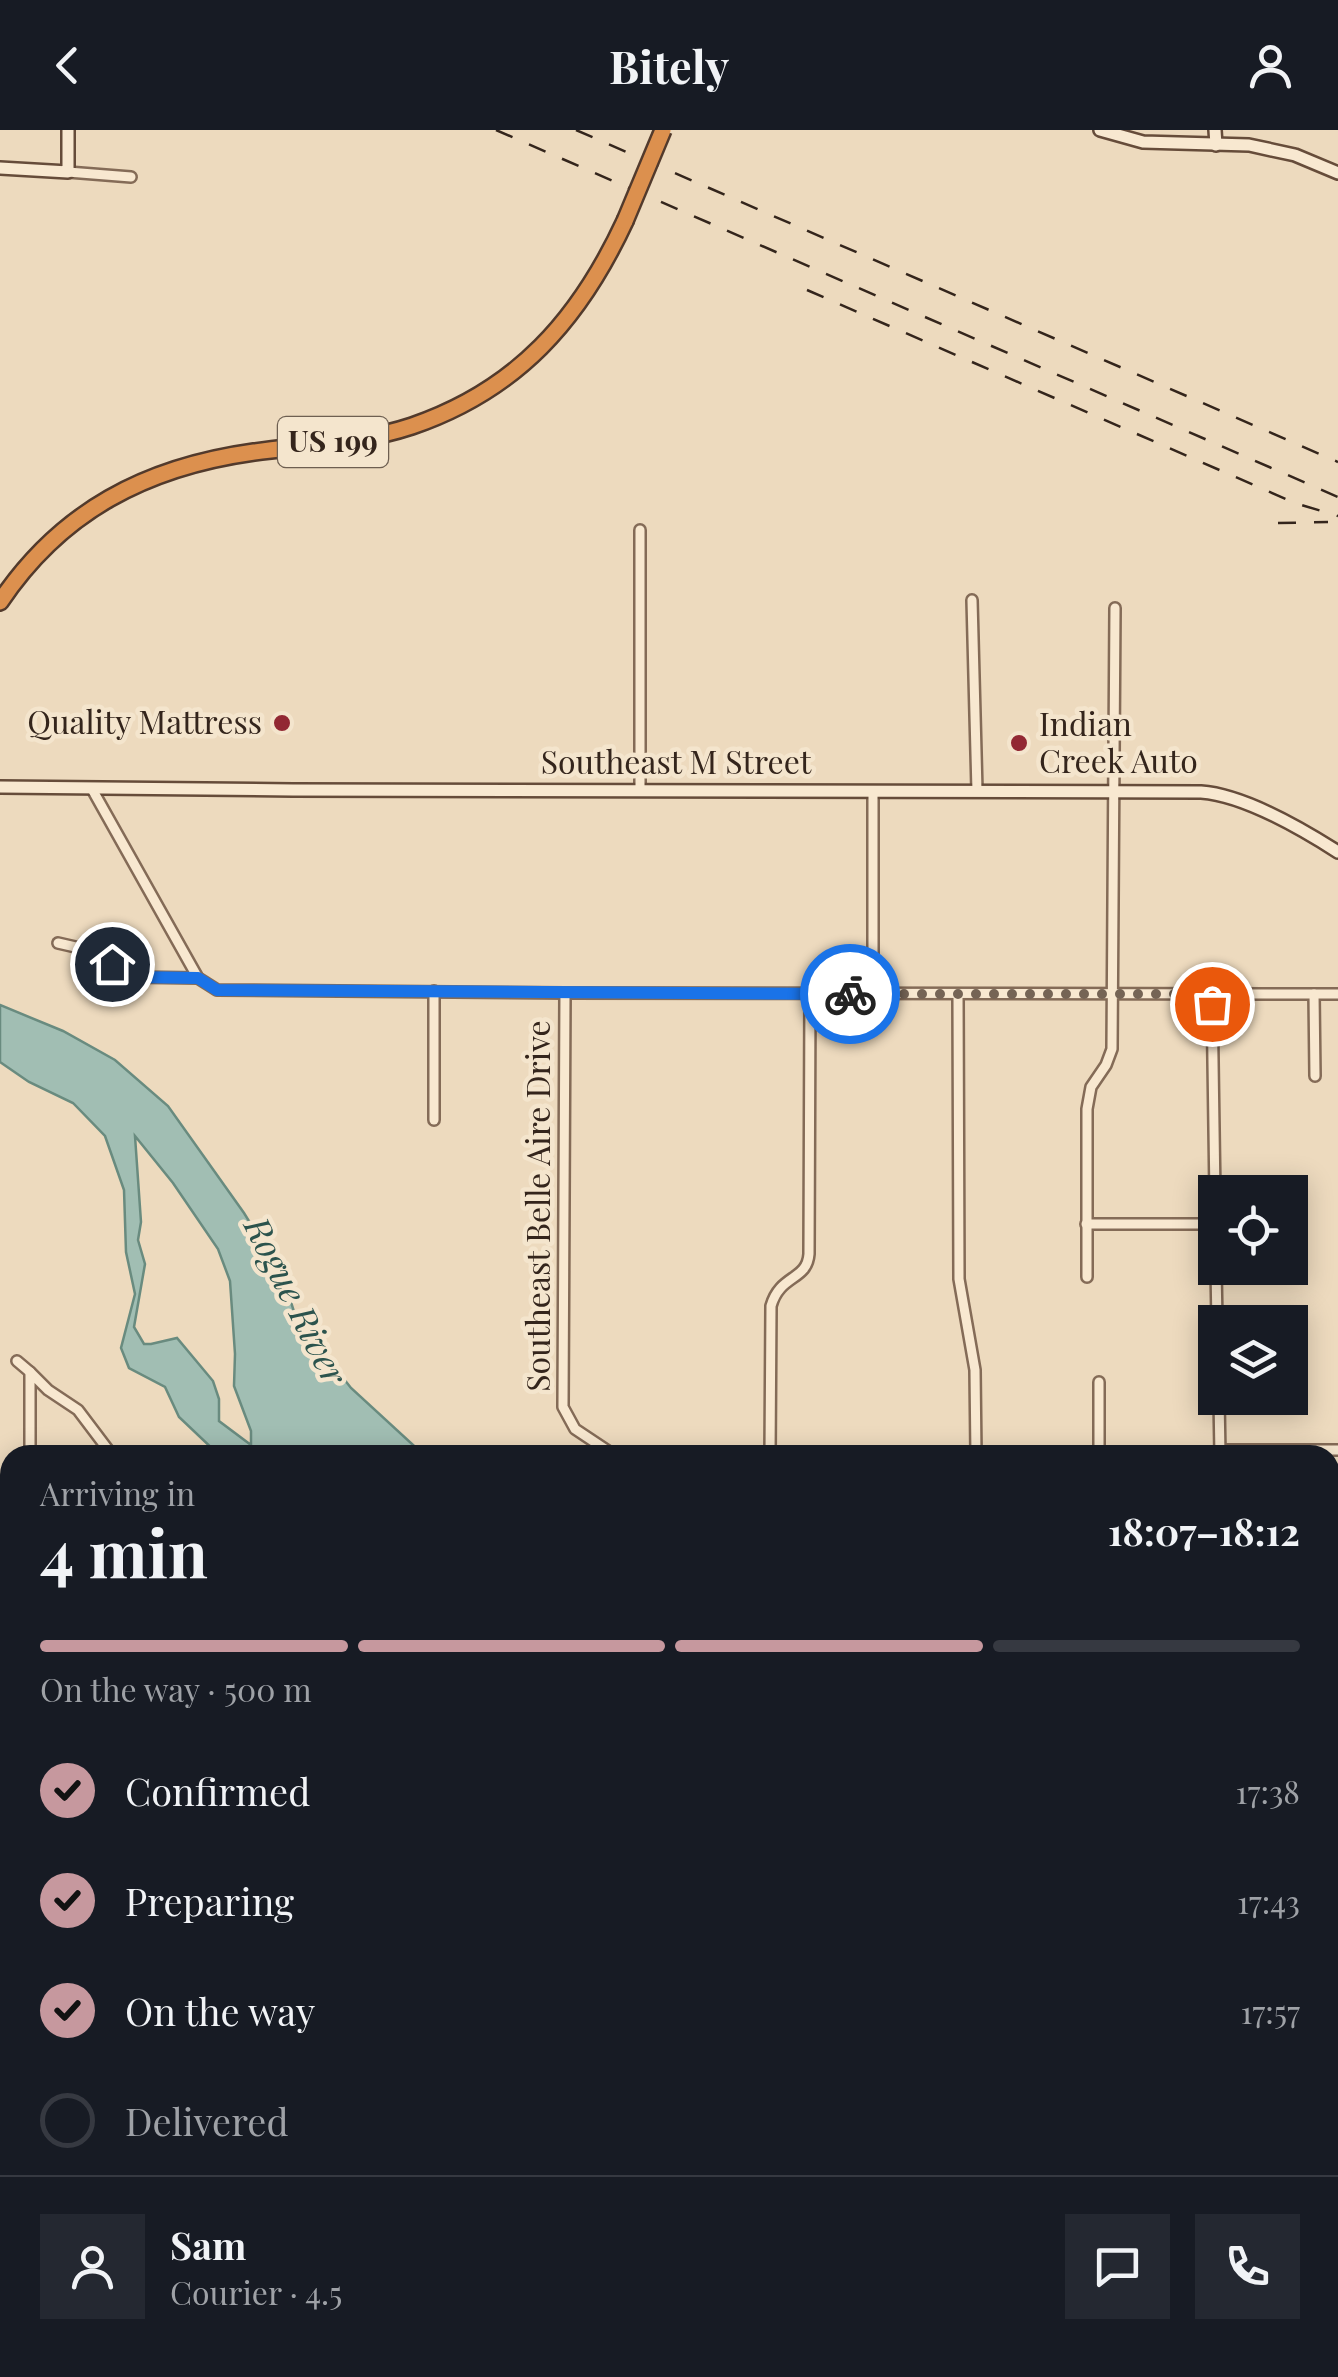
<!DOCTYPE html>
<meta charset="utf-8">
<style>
:root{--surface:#171b24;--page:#242831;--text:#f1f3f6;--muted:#9ea1a6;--line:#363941;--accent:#c6989e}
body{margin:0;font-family:"Playfair Display",serif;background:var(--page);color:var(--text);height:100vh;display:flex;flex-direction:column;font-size:38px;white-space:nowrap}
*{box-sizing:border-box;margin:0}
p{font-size:32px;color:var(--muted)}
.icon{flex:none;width:55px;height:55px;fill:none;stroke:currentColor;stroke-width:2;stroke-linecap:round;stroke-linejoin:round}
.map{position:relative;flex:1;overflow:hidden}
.panel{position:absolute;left:0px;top:1315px;width:1340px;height:932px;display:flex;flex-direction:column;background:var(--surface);border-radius:30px 30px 0 0;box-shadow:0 5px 25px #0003}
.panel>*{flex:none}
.fabs{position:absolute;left:1198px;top:1045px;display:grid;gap:20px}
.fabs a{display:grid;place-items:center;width:110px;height:110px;border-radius:0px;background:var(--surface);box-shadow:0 5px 25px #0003;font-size:50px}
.pin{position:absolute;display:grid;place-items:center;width:85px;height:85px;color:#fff;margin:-42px;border:5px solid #fff;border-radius:50%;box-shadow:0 2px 10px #0007}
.courier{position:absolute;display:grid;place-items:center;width:100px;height:100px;margin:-50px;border:8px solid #1a73e8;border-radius:50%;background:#fff;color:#222;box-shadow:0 2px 12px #0007}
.summary em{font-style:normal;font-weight:700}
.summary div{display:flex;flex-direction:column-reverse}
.summary{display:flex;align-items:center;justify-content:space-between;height:170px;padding:0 40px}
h1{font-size:65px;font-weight:700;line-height:75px}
.bar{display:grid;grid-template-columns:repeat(4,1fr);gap:15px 10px;align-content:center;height:120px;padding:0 40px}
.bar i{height:12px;border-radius:8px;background:var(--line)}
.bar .selected{background:var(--accent)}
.bar p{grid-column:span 4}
.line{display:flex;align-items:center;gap:25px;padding:0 40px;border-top:2px solid var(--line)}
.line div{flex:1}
.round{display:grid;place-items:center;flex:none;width:105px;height:105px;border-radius:0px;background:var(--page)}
ol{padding:0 40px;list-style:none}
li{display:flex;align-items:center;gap:30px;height:110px}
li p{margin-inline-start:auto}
li .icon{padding:10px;border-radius:50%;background:var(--accent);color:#111;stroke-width:4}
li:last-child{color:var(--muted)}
li i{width:55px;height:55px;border:5px solid var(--line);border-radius:50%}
header{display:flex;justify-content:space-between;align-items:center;height:130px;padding:0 40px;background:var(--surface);font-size:45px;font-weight:700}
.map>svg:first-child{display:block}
.green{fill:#c9ca92}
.water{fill:#a1beb3;stroke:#698b7f;stroke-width:2.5;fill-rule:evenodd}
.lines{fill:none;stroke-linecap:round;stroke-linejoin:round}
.stream{stroke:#698b7f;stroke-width:2.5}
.street-casing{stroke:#846b57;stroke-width:14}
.secondary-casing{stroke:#664c3a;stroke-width:16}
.primary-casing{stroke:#523a2c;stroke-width:18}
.highway-casing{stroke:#523a2c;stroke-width:20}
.street{stroke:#f8e8d0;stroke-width:9}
.secondary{stroke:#f8e8d0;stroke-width:11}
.primary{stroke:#f0cb95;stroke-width:12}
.highway{stroke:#dc904e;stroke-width:15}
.rail{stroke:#34251c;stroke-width:2.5;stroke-dasharray:18 18;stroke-linecap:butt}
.highway-bridge-casing{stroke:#523a2c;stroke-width:20;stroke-linecap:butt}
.highway-bridge{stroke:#dc904e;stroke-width:15}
.done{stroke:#756455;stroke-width:10;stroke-dasharray:0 18}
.route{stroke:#1a73e8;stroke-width:12}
.poi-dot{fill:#922833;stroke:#f4e5cd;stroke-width:4}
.labels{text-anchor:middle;stroke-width:9;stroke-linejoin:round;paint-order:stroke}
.shield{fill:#f4e5cd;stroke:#6e5f51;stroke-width:2.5}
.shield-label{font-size:30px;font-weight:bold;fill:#34251c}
.poi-label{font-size:32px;fill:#34251c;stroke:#f4e5cd;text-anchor:end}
.street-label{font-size:32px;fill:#34251c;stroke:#f4e5cd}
.water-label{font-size:35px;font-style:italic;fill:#2b534d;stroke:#f4e5cd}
</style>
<header><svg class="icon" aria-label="back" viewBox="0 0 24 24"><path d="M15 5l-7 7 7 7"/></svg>Bitely<svg class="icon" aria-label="person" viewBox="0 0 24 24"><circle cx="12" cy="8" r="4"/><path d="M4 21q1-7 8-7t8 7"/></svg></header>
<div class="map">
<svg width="1338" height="2247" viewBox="0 0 1338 2247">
<rect width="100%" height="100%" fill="#eddabe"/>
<g class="green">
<rect x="30" y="2238" width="206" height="9"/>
<rect x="870" y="2238" width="193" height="9"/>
</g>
<g class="water">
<path d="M0,875L63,901L115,930L168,976L244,1083L282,1144L296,1188L351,1258L424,1325H219L179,1287L165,1257L129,1238L121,1218L135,1164L126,1122L124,1060L105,1006L73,973L29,952L0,932ZM135,1006L173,1053L218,1119L230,1151L235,1224L234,1256L251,1301V1315L219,1291V1269L213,1251L177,1208L151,1214H144L134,1197L145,1134L138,1110L141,1092Z"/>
<path d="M1330,1829L1338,1833V1952L1330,1951Z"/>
</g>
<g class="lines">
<g class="stream">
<path d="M1330,2077L1338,2074"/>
<path d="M1215,2238L1219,2247"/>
</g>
<defs>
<g id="street">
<path d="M68,42L131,47"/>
<path d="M640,400V660"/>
<path d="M972,470L977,661"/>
<path d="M92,659L198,848L217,860L565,863L1338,864"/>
<path d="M58,813L93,821L132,847L198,848"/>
<path d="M434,861V990"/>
<path d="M565,863L563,1277L575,1299L614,1325"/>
<path d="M873,864V661"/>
<path d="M958,864L959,1149L975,1240L976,1325"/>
<path d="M1212,864L1215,1066"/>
<path d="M1314,864L1315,946"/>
<path d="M1086,1094H1215"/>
<path d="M1216,1138L1217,1192"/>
<path d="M1087,1147V979L1091,957L1106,935L1112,919L1115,478"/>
<path d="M17,1231L30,1242"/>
<path d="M1099,1252V1325"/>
<path d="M1219,1268L1220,1325"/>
<path d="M1220,1320H1338"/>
<path d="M30,1325V1242L48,1260L78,1280L112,1325"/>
<path d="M770,1325L771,1176C780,1144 807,1151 809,1124L810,864"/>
<path d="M1330,1465H1338"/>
<path d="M1330,1661V1672"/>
<path d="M1330,1681L1338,1684"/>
<path d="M1330,2046L1338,2045"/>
<path d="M284,2238V2247"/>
<path d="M559,2247V2238"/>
</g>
<g id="secondary">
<path d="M1100,0L1143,12L1249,15L1295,25L1338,43"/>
<path d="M1215,0L1216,15"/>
<path d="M0,38L68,42V0"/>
<path d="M0,657L293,660L1201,662C1244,665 1302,699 1338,722"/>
<path d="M0,1359L10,1360"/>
<path d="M1072,2238V2247"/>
</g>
<g id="primary">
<path d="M0,1931L10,1933"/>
<path d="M1330,2170L1338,2171"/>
</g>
<path id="highway" d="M0,472C61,381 146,337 254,322C306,315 361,313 412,296C517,260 579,190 625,91"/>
</defs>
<use href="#street" class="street-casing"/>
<use href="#secondary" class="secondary-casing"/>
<use href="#primary" class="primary-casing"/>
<use href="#highway" class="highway-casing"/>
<use href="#street" class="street"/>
<use href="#secondary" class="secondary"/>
<use href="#primary" class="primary"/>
<use href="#highway" class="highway"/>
<g class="rail">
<path d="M496,0L1338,367"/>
<path d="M576,0L1338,332"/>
<path d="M807,160L1295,373L1338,386"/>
<path d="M1278,393L1328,392"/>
</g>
<defs>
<path id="highway-bridge" d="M625,91L663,0"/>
</defs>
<use href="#highway-bridge" class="highway-bridge-casing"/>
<use href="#highway-bridge" class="highway-bridge"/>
</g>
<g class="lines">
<path class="done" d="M850,864H1212V874"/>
<path class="route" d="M112,834L132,847L198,848L217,860L850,864"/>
</g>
<g class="poi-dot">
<circle cx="282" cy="593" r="10"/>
<circle cx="1019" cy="613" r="10"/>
</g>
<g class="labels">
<rect class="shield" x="278" y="287" width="110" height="50" rx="8"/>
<g class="shield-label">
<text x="333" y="322">US 199</text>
</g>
<g class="poi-label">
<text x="262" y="604">Quality Mattress</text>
<text x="1039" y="606" text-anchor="start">Indian<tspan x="1039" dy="37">Creek Auto</tspan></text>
</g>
<g class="street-label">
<text x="676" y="644">Southeast M Street</text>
<text transform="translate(539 1076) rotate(-90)" y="11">Southeast Belle Aire Drive</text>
</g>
<g class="water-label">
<text transform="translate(295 1171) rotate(63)" y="12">Rogue River</text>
</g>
</g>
</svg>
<div class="fabs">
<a><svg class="icon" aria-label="locate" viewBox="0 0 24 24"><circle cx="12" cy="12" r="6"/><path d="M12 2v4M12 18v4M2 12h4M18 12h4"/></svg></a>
<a><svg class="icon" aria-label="layers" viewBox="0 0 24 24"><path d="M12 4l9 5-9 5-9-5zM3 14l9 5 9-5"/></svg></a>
</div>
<div class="pin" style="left:1212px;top:874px;background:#ea580c"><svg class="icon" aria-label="bag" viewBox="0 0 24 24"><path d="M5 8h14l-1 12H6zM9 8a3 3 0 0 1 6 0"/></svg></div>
<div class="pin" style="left:112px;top:834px;background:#1f2937"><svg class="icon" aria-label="home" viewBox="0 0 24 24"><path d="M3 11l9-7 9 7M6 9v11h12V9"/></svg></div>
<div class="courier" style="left:850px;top:864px"><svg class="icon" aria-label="bike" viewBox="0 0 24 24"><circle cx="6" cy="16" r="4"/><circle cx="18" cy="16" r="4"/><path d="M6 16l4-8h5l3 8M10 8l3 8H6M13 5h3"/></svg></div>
<section class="panel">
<div class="summary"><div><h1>4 min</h1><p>Arriving in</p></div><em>18:07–18:12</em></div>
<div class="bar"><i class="selected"></i><i class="selected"></i><i class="selected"></i><i></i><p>On the way · 500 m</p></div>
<ol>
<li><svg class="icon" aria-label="check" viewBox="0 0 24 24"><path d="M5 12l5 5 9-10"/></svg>Confirmed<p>17:38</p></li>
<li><svg class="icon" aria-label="check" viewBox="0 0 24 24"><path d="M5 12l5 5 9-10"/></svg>Preparing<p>17:43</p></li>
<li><svg class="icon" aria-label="check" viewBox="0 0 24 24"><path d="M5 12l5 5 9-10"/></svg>On the way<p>17:57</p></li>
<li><i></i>Delivered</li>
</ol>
<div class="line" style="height:180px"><a class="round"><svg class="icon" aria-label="person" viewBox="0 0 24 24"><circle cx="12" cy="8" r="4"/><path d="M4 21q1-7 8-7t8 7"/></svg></a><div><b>Sam</b><p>Courier · 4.5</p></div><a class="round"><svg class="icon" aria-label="chat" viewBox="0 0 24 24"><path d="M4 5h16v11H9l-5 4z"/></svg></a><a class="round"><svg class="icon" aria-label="phone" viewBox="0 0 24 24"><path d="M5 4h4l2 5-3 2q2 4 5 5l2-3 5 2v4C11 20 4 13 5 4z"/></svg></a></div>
</section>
</div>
